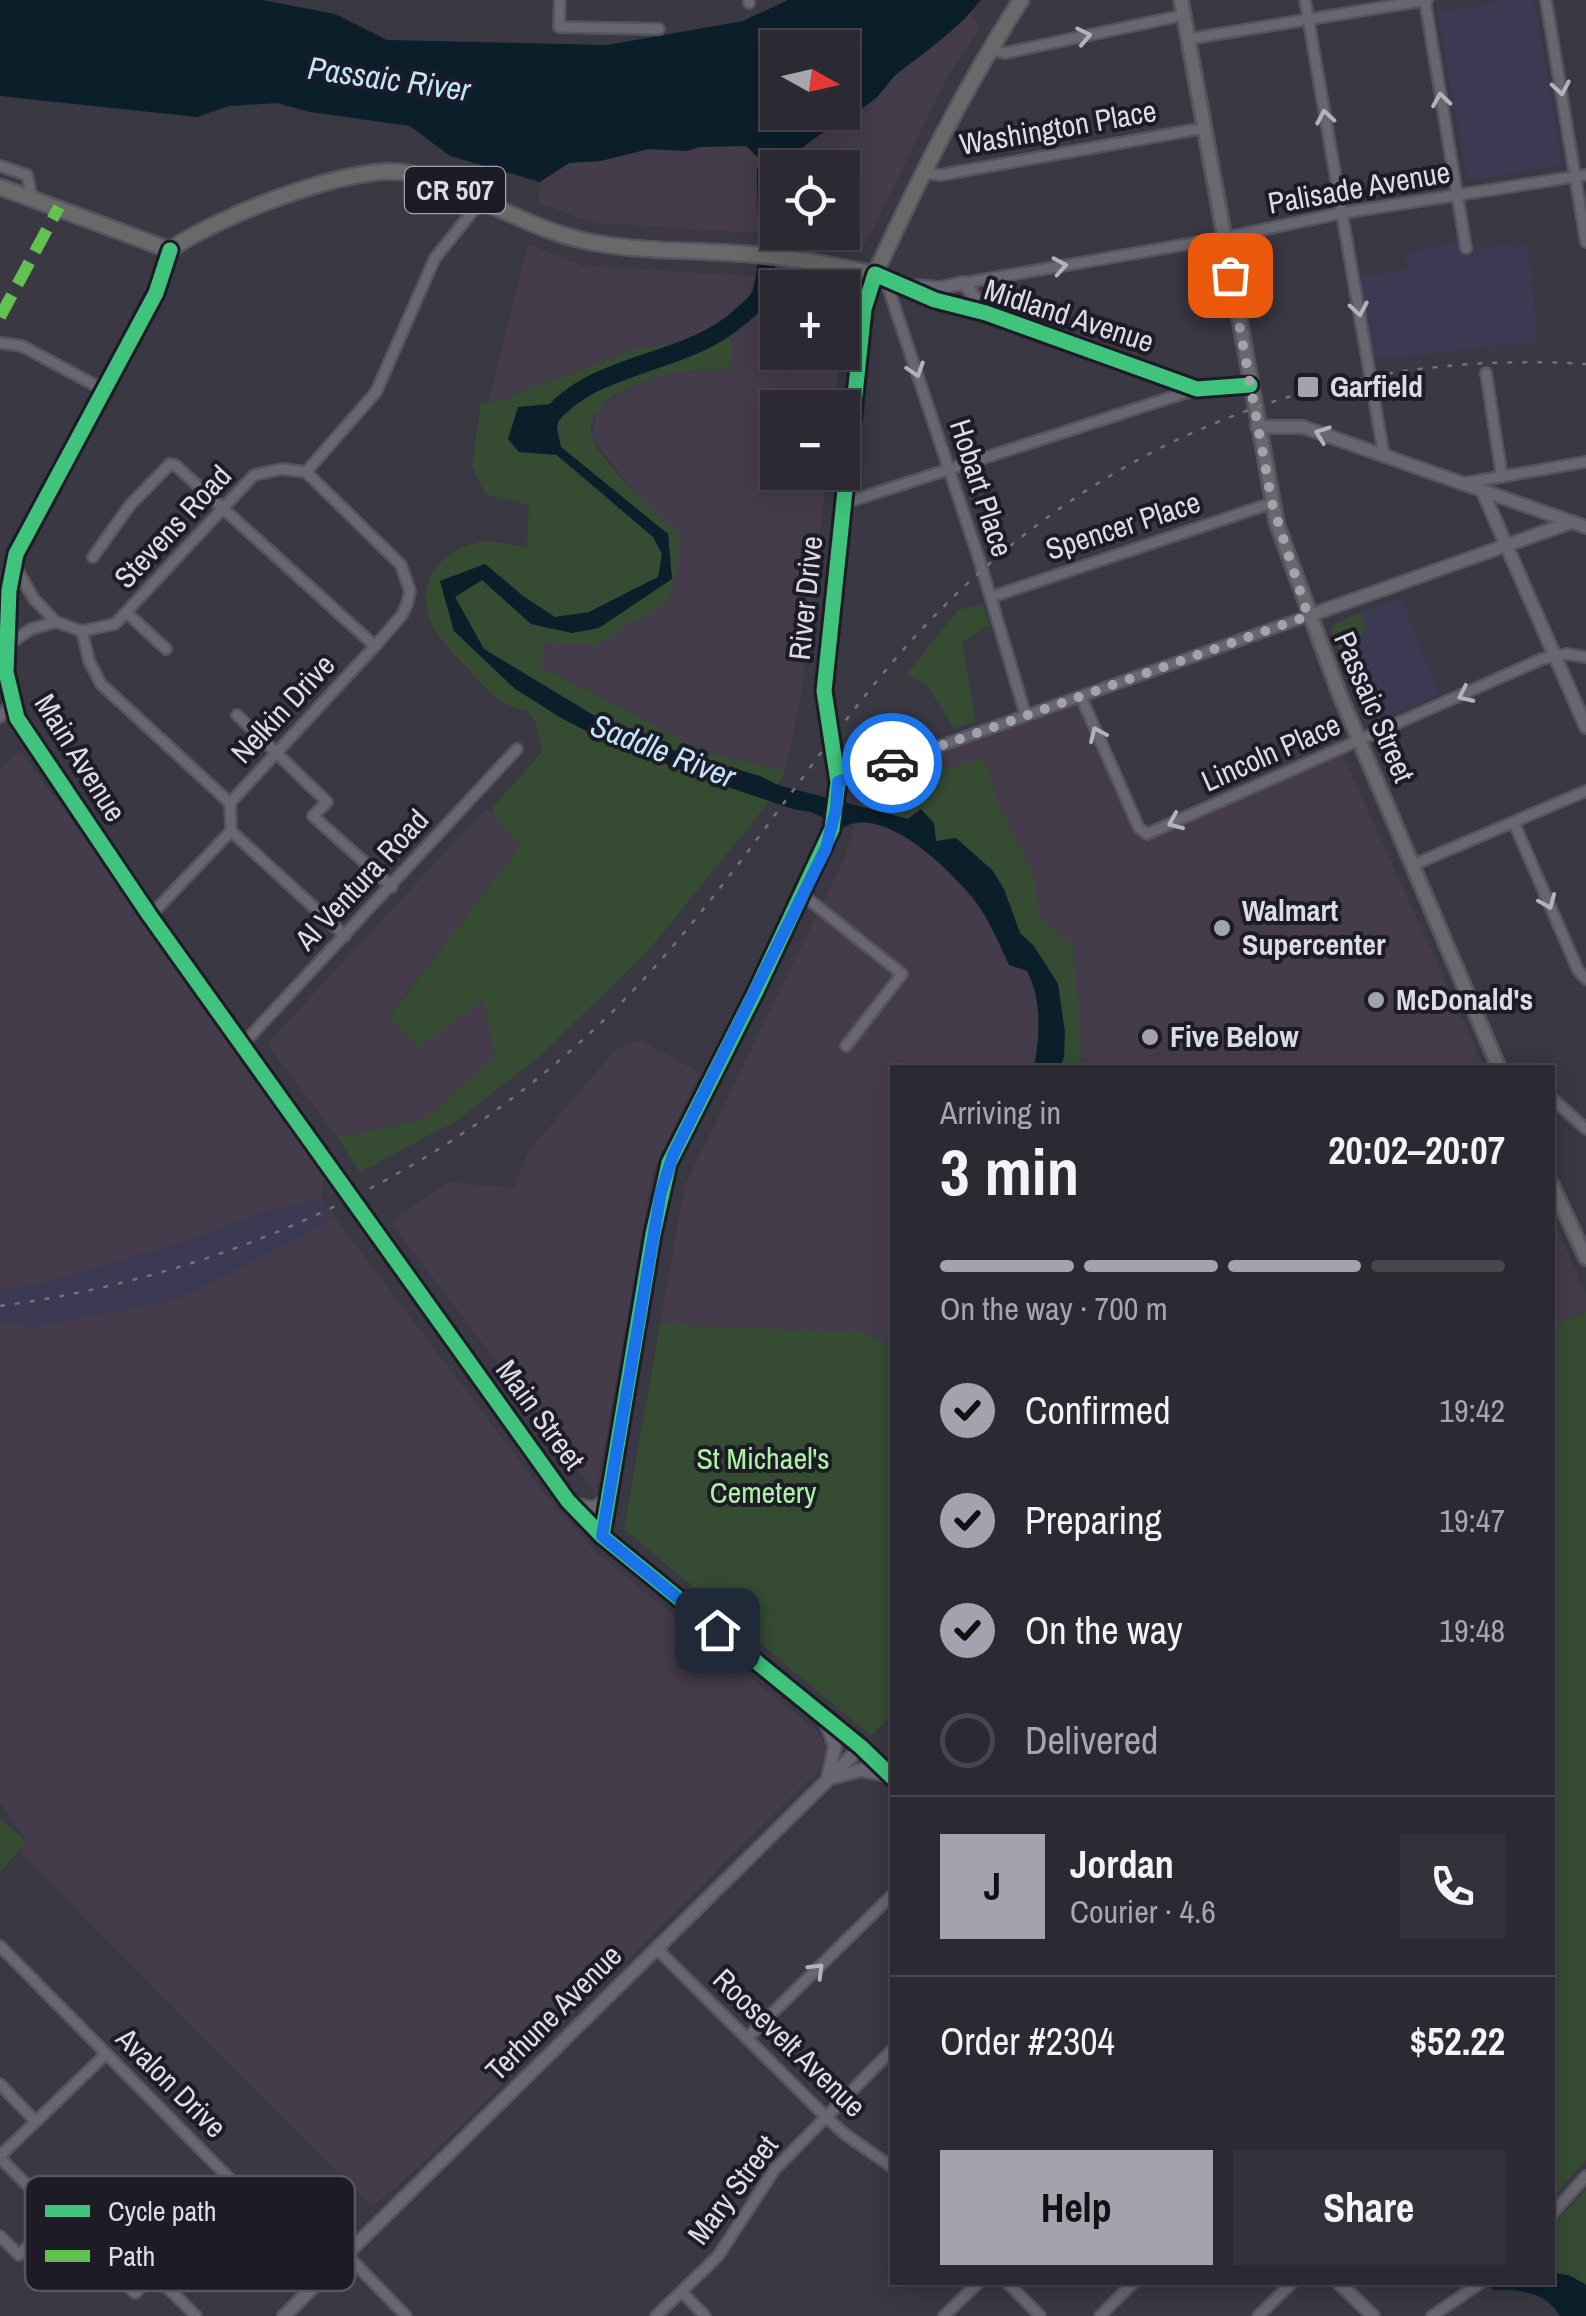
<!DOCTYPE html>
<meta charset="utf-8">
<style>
:root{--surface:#2b2a32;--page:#33323a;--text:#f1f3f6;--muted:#a6a7ac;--line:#47464d;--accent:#a3a3af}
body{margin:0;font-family:"Archivo Narrow",sans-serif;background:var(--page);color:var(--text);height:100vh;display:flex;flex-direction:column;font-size:38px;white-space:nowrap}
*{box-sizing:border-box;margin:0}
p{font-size:32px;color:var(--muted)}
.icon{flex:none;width:55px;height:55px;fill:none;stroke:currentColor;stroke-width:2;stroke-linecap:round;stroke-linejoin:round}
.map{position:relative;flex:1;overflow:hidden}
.panel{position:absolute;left:890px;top:1065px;width:665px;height:1220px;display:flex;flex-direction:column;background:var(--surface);border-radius:0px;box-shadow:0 5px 25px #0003,0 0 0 2px var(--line)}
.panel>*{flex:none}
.needle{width:65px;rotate:98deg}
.buttons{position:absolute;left:760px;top:30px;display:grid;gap:20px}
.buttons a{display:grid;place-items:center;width:100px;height:100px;border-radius:0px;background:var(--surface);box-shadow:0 5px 25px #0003,0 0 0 2px var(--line);font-size:50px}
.pin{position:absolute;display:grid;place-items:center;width:85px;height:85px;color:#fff;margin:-42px;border-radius:20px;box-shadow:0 5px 15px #0006}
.courier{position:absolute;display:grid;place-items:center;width:100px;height:100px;margin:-50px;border:8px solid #1a73e8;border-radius:50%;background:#fff;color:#222;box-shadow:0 2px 12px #0007}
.headline em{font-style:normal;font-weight:700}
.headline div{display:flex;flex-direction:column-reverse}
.headline{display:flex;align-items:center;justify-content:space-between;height:170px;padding:0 50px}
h1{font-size:65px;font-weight:700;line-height:75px}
.bar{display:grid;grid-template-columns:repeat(4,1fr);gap:15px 10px;align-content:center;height:120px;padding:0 50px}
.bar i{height:12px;border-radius:8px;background:var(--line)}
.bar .active{background:var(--accent)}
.bar p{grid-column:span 4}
.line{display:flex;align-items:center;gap:25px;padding:0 50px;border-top:2px solid var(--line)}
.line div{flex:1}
.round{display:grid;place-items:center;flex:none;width:105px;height:105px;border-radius:0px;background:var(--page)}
ol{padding:0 50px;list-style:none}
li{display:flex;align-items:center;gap:30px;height:110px}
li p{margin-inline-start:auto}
li .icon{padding:10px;border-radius:50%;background:var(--accent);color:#111;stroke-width:4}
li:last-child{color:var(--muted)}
li i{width:55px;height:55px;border:5px solid var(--line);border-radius:50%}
.action{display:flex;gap:20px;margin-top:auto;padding:20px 50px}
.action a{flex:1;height:115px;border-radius:0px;background:var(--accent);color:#111;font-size:40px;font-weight:700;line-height:115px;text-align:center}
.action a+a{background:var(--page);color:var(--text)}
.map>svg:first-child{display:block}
.industrial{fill:#453c4b}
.built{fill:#3c3a53}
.green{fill:#354c33}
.water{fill:#0b1f2b;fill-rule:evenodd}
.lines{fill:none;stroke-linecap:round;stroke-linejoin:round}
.river{stroke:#0b1f2b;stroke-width:18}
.minor-casing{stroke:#56555f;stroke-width:14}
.tertiary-casing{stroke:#56555f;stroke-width:16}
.secondary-casing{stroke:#56555f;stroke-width:18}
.primary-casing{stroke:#56555f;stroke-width:19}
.minor{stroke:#686770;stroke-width:9}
.tertiary{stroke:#686770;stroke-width:11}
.secondary{stroke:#69686c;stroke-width:12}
.primary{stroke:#696969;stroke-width:14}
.rail{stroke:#73727a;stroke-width:2.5;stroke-dasharray:5 10;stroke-linecap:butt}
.quiet{stroke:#63c152;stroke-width:12;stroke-dasharray:25 12;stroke-linecap:butt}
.cycleway-casing{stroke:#1d1c26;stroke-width:21}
.cycleway{stroke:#40c37c;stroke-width:15}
.oneway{stroke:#b3b3bf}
.done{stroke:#a3a3af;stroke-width:10;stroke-dasharray:0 18}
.route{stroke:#1a73e8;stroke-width:12}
.poi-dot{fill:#a3a3af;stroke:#1d1c26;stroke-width:4}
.labels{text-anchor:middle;stroke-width:8;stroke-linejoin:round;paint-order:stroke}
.shield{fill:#1d1c26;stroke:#a3a2ae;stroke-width:2.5}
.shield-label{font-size:28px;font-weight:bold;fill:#dcdce9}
.street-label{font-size:30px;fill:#dcdce9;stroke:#1d1c26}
.poi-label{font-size:30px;font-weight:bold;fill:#dcdce9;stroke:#1d1c26;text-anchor:start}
.park-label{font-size:30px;fill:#aef2a5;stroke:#1d1c26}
.water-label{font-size:32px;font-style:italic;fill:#c1e5fc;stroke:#1d1c26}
.key{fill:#1d1c26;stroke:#565660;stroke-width:2.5}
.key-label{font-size:28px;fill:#dcdce9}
</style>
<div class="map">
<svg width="1586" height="2316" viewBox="0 0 1586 2316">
<rect width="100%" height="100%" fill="#393843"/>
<g class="industrial">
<path d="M970,14L980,27L949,74L862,251L771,234L592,223L538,202L540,182L569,163L601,161L649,149L686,151L700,147L746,146L761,160L763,192L777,193L778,232H842V168L787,167L797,150L876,99L895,75L922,56Z"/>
<path d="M528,244L583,266L767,277L822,287L778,288V352L840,353L834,407L778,408V472L827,473L803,685L785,771L705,752L539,665L545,643L596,645L612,634L679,534L645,505L592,438L597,409L636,384L676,373L729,370L725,322L698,340L631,349L589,367L488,404Z"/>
<path d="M1080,700L1142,838L1341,751L1484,1067L892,1068V1344L863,1333L660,1324L685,1185L845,857L859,809L856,779Z"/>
<path d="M20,750L221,1023L324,1178L321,1198L329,1210L544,1493L596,1552L817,1731L826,1744L825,1760L819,1770L418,2168L372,2207L19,1852L26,1841L0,1803V770Z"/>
<path d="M486,808L521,845L388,1017L483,1000L495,1057L426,1118L338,1138L267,1044Z"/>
<path d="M640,1040L700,1073L653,1171L596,1494L391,1222L448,1182L513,1188L528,1152L616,1049Z"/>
<path d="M1553,1219L1586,1294V1312L1553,1325Z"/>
</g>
<g class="built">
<path d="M1506,0H1534L1563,165L1468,181L1437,12Z"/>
<path d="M1464,239L1466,248L1527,245L1539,342L1382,359L1368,355L1354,278L1408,268L1406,253Z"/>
<path d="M1402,598L1439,695L1370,726L1332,626L1335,622Z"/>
<path d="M321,1198L332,1214L324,1225L178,1299L25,1330L24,1323L0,1325V1287L11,1289L43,1283L186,1241L267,1211Z"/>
</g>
<g class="green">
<path d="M725,321L732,351L729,370C711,371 692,370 675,373C648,378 582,400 592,437C598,460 660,517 679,534L677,571L666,602L596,645L545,643L539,665L705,752L785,771L778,785L760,776L692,757L618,730L484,649L454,597L483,580L531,624L572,633L672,579L668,534L561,447L557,429L519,452L556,455L653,537L662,554L658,577L589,612L555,617L523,596L485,564L440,581L454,631L562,718L610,743L770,801L647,952L540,1056L456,1121L360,1172L338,1138L426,1118L495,1057L483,1000L419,1047L388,1018L521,845L493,815L492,808L542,752L536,722L526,710C500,708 487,689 470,671C456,655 434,636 428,614C419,575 443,550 481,542C494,539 513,546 527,547L529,505L485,494L472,466L481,402L488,404L589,367L631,349L698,340Z"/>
<path d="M983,604L990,624L962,642L975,721L954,729L927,685L906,675L958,610Z"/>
<path d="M1360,613L1367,630L1360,634L1363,642L1340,652L1331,631L1333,625Z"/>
<path d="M984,758L998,803L1034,875L1039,920L1073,945L1082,1067H1060L1064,1056L1058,984L1034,946L1020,933L1004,889L956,838L936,841L921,809L908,819L863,806L857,794Z"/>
<path d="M1586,1312V2160L1553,2198L1552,1325Z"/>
<path d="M660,1324L863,1333L892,1344V1715L871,1736L624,1529Z"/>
<path d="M0,1818L26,1842L0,1872Z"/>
<path d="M1586,2189V2295L1581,2287L1553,2274L1552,2226Z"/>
</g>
<g class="water">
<path d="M0,0H262L335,14L387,40L607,45L743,21L788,0H981C958,29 928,50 899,72C889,80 883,93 872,101C844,123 805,136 787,167L778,168L777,193H763L761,160L746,146L700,147L686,151L649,149L601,161L569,163L540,182L450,156L410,126L310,112L277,103L229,106L197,117L0,96ZM778,48H842V112H778Z"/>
<path d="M561,403L557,429L561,447L668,534L672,579L599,628L572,633L531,624L482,580L455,597L484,649L618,730L692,757L760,776L778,785L908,819L921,809L934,823L936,841L956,838L992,870L1004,889L1020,933L1034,946L1058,984L1065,1032L1064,1057L1060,1067H1034C1040,1037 1042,999 1027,971L1009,965C998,941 988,917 972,897C948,868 884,805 844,827L811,812L793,809L713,782L610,743L561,718L514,688L454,631L440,581L485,564L523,596L555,617L589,612L658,577L662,554L653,537L557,455L519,452L508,439L518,407Z"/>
<path d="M1553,2280C1570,2287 1577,2298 1584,2316H1560C1546,2292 1521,2289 1494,2290L1485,2283L1552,2282Z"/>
</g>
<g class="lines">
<g class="river">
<path d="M547,421C592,360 686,367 741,316C749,309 758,303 761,293C772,259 765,207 766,170"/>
<path d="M1552,2282L1566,2284L1579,2291L1578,2316"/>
</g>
<defs>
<g id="minor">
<path d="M560,0L559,27L659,29"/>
<path d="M1305,0L1384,456"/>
<path d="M1546,0L1586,242"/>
<path d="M1425,1L1466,248"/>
<path d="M749,3V0"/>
<path d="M1188,39L1427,0"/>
<path d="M989,49L1005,53L1184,15"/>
<path d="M0,166L27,175L32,198"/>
<path d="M921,173L940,175L1204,128"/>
<path d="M885,278L980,562L1026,716"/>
<path d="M964,283L1223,238L1342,213L1586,175"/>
<path d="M0,343L22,346L104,390"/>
<path d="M1486,373L1502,477"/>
<path d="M1465,483L1586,462"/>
<path d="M845,503L1197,389"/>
<path d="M93,557L130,505L170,464L175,465L375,646"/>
<path d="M14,564L34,599L56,622"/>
<path d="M991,597L1272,503"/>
<path d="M127,613L166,649"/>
<path d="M82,631L89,661L101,684L230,803"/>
<path d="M6,646L31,629L56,622L82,631L115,624L254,475L282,469L306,472L376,392L435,258L481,201"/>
<path d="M1081,697L1139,828L1147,834L1542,659L1566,654L1586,657"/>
<path d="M237,715L327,802L313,816L392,887"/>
<path d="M0,717L11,703"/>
<path d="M838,782L1308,616"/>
<path d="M230,803L375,646L402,615L407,604L410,591L401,565L306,472"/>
<path d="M1514,823L1578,970L1586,979"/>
<path d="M231,831L345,936"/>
<path d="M1415,864L1586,791"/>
<path d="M803,895L902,974L846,1046"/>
<path d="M150,916L231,831L230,803"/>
<path d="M243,1044L517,749"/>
<path d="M1552,1098L1586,1129"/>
<path d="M0,1946L305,2255L339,2262"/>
<path d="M656,1948L825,2116L846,2135L892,2167"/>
<path d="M747,2038L892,1895"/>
<path d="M0,2084L35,2121"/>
<path d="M0,2156L106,2054"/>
<path d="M0,2158L135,2293L154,2274L196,2316"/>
<path d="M1552,2214L1586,2176"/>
<path d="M0,2236L19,2255L58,2217"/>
<path d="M346,2254L406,2316"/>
<path d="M305,2255L312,2289"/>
<path d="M1007,2282L1040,2316"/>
<path d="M682,2292L705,2316"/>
<path d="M656,2316L718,2256L775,2169L892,2050"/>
<path d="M944,2316L979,2282"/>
<path d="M1100,2316L1134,2282"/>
<path d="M1258,2316L1293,2282"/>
<path d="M1432,2316L1482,2282"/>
</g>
<g id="tertiary">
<path d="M170,250L156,293L16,554L9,590L6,672L17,718L150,916L568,1501L602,1536L861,1747L892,1777"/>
<path d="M916,286L940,288L964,283L986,313"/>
<path d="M1257,427H1303L1586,527"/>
<path d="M1482,490L1586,727"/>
<path d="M1308,616L1572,522"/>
<path d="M573,1504L594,1508L609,1498"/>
<path d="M602,1536L653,1234L669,1163L756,991L832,829L838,782L824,691L864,309L875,274L935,300L986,313L1197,389L1250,385"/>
<path d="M826,1723L835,1746L828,1777"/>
<path d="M835,1777L861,1770L889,1776"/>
<path d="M1338,2282L1373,2316"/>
<path d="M284,2316L861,1747"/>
</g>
<g id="secondary">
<path d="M1181,0L1277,524L1339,693L1499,1068"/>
<path d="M1552,1185L1586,1258"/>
</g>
<path id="primary" d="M0,187L170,250C214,218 359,159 412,174C475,191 531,232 596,243C645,252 698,250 748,254C790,257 833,265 875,274C919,179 964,88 1021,0"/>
</defs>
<use href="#minor" class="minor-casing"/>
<use href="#tertiary" class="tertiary-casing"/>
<use href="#secondary" class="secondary-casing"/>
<use href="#primary" class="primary-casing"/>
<use href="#minor" class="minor"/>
<use href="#tertiary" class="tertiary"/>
<use href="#secondary" class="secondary"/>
<use href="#primary" class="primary"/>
<path class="rail" d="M0,1306C228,1275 443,1177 609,1015C713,913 789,788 881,676C1058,459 1305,346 1586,364"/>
<path class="quiet" d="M0,317L59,207"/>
<defs>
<g id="cycleway">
<path d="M170,250L156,293L16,554L9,590L6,672L17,718L150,916L568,1501L602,1536L861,1747L892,1777"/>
<path d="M602,1536L653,1234L669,1163L756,991L832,829L838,782L824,691L864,309L875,274L935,300L986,313L1197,389L1250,385"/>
</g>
</defs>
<use href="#cycleway" class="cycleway-casing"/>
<use href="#cycleway" class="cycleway"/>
</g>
<defs><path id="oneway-chevron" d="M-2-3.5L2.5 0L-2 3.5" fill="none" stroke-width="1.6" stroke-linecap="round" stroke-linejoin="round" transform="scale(2.5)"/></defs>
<g class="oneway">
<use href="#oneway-chevron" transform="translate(1084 36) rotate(-12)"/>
<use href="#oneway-chevron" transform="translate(1561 88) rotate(80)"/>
<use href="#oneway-chevron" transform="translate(1441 100) rotate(-99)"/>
<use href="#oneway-chevron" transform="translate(1325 117) rotate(-100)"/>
<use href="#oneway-chevron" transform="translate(1060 266) rotate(-10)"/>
<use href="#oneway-chevron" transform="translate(1359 309) rotate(80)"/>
<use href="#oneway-chevron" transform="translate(916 370) rotate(72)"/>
<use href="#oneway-chevron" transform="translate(1322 434) rotate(-160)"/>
<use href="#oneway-chevron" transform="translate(1465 695) rotate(155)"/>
<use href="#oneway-chevron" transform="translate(1097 734) rotate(-114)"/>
<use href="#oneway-chevron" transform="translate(1175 822) rotate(157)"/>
<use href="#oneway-chevron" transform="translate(1548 902) rotate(67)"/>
<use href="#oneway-chevron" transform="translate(817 1970) rotate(-45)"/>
</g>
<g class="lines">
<path class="done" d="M892,763L1308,616L1272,503L1230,275"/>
<path class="route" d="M717,1630L602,1536L661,1192L673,1155L826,848L836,809L838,782L892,763"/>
</g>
<g class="poi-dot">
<rect x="1296" y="375" width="24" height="24" rx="5"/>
<circle cx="1222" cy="928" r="10"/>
<circle cx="1376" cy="1000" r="10"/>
<circle cx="1150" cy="1037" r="10"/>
</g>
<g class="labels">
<rect class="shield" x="405" y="167" width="100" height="46" rx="8"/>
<g class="shield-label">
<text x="455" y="200">CR 507</text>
</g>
<g class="street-label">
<text transform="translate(1058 128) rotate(-10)" y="10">Washington Place</text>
<text transform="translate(1359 188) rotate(-10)" y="10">Palisade Avenue</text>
<text transform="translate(1069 316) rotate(18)" y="10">Midland Avenue</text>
<text transform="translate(981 488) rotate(72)" y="10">Hobart Place</text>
<text transform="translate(1123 526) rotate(-18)" y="10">Spencer Place</text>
<text transform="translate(173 527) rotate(-47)" y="10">Stevens Road</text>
<text transform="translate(806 598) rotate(-84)" y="10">River Drive</text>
<text transform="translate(1374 707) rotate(67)" y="10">Passaic Street</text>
<text transform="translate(283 709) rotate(-47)" y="10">Nelkin Drive</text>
<text transform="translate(1271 753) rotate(-24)" y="10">Lincoln Place</text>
<text transform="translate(80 758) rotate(58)" y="10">Main Avenue</text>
<text transform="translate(362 880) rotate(-47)" y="10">Al Ventura Road</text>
<text transform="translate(540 1415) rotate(54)" y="10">Main Street</text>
<text transform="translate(554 2013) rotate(-45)" y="10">Terhune Avenue</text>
<text transform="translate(789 2043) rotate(44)" y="10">Roosevelt Avenue</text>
<text transform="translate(171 2083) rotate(45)" y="10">Avalon Drive</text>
<text transform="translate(733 2190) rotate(-53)" y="10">Mary Street</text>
</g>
<g class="poi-label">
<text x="1330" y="397">Garfield</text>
<text x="1242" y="921">Walmart<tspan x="1242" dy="34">Supercenter</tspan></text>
<text x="1396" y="1010">McDonald's</text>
<text x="1170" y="1047">Five Below</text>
</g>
<g class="park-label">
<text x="763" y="1469">St Michael's<tspan x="763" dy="34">Cemetery</tspan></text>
</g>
<g class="water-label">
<text transform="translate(389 79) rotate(8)" y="11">Passaic River</text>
<text transform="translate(663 751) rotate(21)" y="11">Saddle River</text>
</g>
</g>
<rect x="25" y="2176" width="330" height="115" rx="15" class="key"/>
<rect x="45" y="2205" width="45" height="12" fill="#40c37c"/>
<rect x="45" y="2250" width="45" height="12" fill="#63c152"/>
<g class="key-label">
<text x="108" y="2221">Cycle path</text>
<text x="108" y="2266">Path</text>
</g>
</svg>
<div class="buttons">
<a><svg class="needle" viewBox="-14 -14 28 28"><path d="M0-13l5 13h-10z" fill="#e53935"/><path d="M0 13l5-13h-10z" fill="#a6a7ac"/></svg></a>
<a><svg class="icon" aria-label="locate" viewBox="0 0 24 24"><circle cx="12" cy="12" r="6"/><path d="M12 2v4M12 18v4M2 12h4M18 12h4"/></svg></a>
<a>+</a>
<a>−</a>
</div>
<div class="pin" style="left:1230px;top:275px;background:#ea580c"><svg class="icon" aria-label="bag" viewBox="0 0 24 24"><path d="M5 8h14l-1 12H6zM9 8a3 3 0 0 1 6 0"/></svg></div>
<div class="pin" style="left:717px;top:1630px;background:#1f2937"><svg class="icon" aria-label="home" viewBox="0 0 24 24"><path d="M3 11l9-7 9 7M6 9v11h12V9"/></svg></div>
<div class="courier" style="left:892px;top:763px"><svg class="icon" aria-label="car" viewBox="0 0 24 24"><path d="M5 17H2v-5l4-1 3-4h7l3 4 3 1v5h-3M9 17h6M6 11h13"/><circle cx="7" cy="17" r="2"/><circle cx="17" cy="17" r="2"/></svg></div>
<section class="panel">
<div class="headline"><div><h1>3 min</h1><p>Arriving in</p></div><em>20:02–20:07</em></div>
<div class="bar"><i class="active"></i><i class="active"></i><i class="active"></i><i></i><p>On the way · 700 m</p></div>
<ol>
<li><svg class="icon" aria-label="check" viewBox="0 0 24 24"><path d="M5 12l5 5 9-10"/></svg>Confirmed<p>19:42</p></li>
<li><svg class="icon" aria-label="check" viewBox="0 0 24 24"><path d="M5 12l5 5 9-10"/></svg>Preparing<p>19:47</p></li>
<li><svg class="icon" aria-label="check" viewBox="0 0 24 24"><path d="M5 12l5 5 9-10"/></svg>On the way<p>19:48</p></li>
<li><i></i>Delivered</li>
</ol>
<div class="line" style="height:180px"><b class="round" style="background:var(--accent);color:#111">J</b><div><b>Jordan</b><p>Courier · 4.6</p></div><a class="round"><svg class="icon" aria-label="phone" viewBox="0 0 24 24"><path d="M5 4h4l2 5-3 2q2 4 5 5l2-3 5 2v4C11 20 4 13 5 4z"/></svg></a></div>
<div class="line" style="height:130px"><div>Order #2304</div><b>$52.22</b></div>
<div class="action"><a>Help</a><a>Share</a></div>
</section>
</div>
